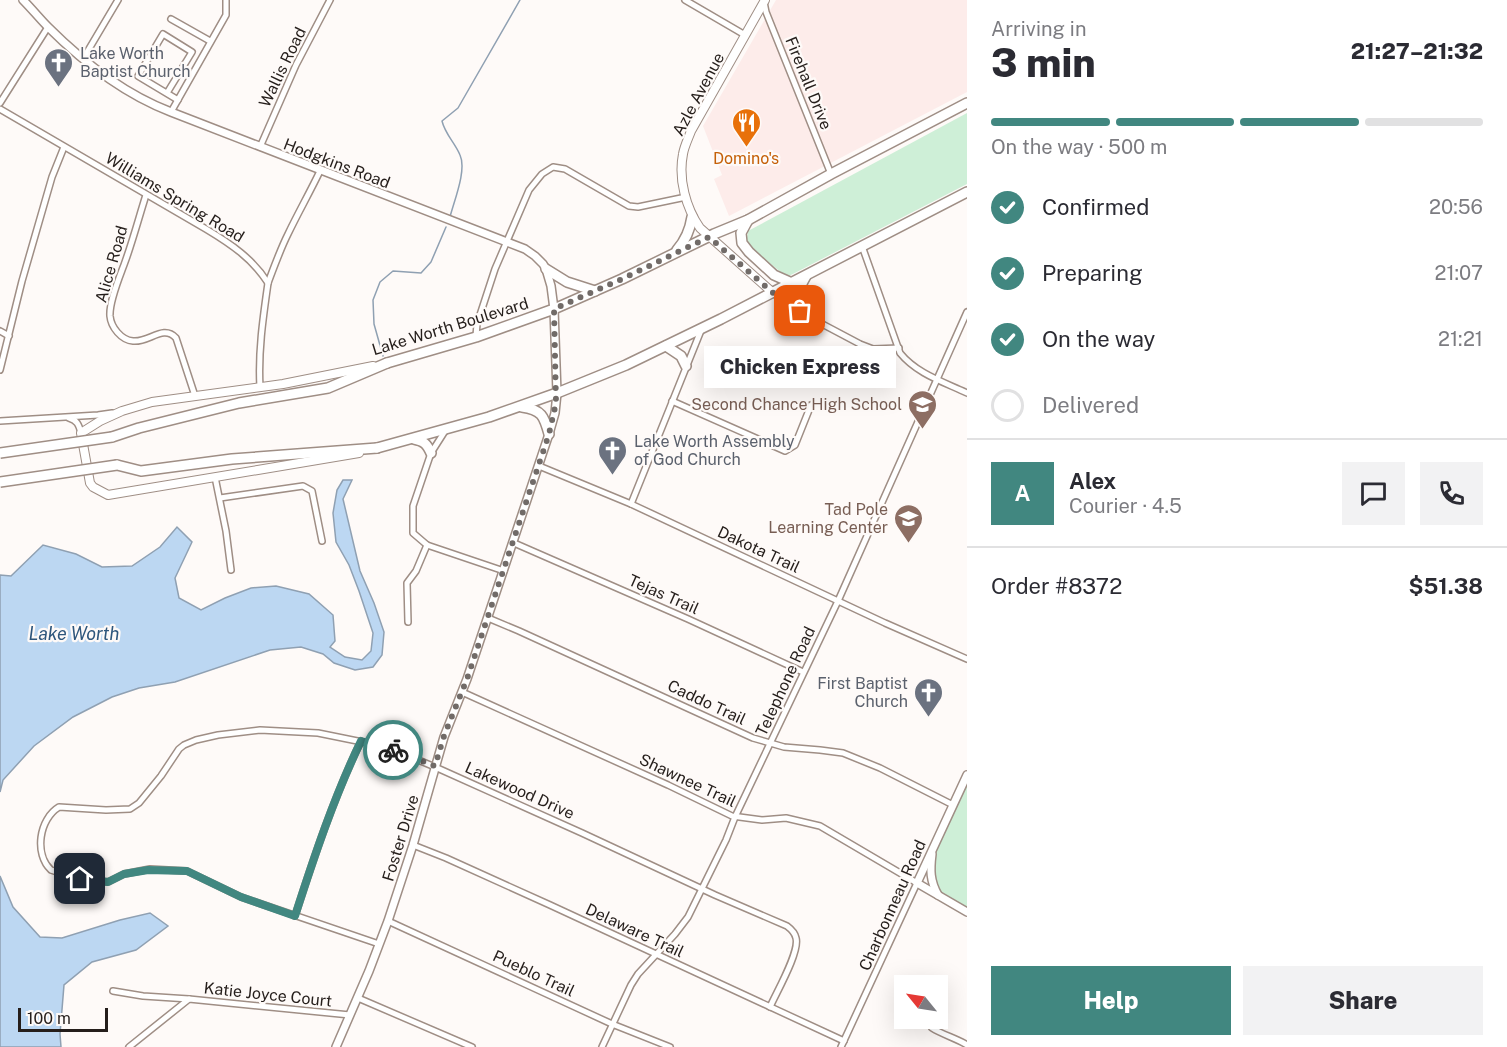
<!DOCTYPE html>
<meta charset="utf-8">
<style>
:root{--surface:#fff;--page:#f2f2f3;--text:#2b2b33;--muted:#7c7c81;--line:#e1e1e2;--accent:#418780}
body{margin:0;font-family:"Public Sans",sans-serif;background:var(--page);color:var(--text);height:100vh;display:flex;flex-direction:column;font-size:22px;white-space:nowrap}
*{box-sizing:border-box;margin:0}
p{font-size:20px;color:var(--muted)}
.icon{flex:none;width:33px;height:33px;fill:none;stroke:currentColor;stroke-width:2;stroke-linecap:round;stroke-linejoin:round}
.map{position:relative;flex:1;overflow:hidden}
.panel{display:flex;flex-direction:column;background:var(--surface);width:540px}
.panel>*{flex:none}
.needle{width:39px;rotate:300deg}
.controls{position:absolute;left:894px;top:975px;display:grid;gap:12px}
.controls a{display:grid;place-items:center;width:54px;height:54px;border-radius:0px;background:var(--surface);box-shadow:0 6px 24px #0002;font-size:30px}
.scale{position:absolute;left:18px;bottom:15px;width:90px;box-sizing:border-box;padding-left:6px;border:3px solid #251e1b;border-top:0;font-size:16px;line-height:21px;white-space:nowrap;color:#251e1b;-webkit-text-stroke:4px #fefaf8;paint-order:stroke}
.pin{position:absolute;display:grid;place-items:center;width:51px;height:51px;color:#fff;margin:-26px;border-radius:12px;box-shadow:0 3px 9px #0006}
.courier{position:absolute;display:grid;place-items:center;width:60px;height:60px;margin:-30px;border:4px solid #418780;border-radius:50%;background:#fff;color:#222;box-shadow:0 2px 8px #0007}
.bubble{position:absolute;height:42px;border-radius:0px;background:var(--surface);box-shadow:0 6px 24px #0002;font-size:20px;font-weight:800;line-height:42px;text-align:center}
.headline em{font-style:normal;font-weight:800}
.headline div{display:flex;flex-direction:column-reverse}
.headline{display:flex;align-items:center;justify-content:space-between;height:102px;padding:0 24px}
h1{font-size:39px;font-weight:800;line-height:45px}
.bar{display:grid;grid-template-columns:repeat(4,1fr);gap:9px 6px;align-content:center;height:72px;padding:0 24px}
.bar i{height:8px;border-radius:4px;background:var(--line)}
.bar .current{background:var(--accent)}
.bar p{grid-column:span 4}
.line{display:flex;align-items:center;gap:15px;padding:0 24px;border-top:2px solid var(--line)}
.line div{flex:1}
.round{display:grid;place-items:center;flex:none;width:63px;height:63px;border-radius:0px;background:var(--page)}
ol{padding:0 24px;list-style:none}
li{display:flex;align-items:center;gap:18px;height:66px}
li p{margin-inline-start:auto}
li .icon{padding:6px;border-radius:50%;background:var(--accent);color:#fff;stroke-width:4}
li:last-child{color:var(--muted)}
li i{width:33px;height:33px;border:3px solid var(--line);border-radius:50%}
.cta{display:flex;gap:12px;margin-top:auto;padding:12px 24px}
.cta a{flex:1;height:69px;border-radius:0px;background:var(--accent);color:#fff;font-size:24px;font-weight:800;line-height:69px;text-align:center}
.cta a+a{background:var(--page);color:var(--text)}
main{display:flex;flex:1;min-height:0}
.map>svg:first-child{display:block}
.commercial{fill:#fdecea}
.green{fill:#ceefd7}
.water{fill:#bcd7f2;stroke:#8fa0b2;stroke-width:1.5}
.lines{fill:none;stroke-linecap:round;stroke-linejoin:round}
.stream{stroke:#8fa0b2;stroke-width:1.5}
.minor-casing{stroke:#9f8e85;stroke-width:8}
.tertiary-casing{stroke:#9f8e85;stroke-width:10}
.secondary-casing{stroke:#9f8e85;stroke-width:10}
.trunk-casing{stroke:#9f8e85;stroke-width:12}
.motorway-casing{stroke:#9f8e85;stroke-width:12}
.minor{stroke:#fff;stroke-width:5}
.tertiary{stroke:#fff;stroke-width:7}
.secondary{stroke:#fff;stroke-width:8}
.trunk{stroke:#fff;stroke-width:9}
.motorway{stroke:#fff;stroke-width:9}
.motorway-bridge-casing{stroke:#9f8e85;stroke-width:12;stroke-linecap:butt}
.motorway-bridge{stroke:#fff;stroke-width:9}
.done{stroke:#716b68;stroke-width:6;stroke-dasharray:0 10.8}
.route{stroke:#418780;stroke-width:8}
.labels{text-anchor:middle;stroke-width:4.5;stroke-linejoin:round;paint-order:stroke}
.worship-label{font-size:16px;fill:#5b616d;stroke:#fefaf8;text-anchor:start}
.street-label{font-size:16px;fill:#251e1b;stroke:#fefaf8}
.food-label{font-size:16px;fill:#c56008;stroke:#fefaf8}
.education-label{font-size:16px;fill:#785e54;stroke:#fefaf8;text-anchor:end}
.water-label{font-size:18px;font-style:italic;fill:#2e567c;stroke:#fefaf8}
</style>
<main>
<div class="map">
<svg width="967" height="1047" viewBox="0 0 967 1047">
<rect width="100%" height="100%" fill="#fefaf8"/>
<path class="commercial" d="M776,0H967V92L729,216L714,179L722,175L703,126Z"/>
<g class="green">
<path d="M967,113V184L787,277L746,244L748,231Z"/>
<path d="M967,775V912L938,895L931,860Z"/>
</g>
<g class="water">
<path d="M343,480H352L343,499L360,571L374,603L384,632L382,655L373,667L355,670L334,663L323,654L301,647L270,650L175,682L139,688L112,697L73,717L34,746L3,780L0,792V575L11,576L43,545L76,554L102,567L132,566L160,547L177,527L192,542L175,578L179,598L201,610L225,598L251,588L276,586L309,594L333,615L335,641L330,647L345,657L362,660L371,651L373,633L359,591L349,565L336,542L333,513L337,490Z"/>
<path d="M0,876L13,907L40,937L62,938L120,920L150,913L168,926L136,950L92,962L64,985L60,1034L61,1047H0Z"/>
</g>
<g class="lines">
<g class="stream">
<path d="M450,217C454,201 467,170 460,155C455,143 445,134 442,121L458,108L520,0"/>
<path d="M383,356L374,324L373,300L380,282L393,271L421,273L431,262L446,227"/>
</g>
<defs>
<g id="minor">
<path d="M685,0L745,35"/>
<path d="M764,2L766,12L831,174"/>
<path d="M171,19L210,41"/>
<path d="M83,59L118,0"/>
<path d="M167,93L192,52L163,34L138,76L178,100"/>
<path d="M0,103L48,27"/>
<path d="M0,109L206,229C231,244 253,259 268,283C263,318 258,352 260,387"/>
<path d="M171,112L226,15V0"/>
<path d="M260,147L296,65L330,0"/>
<path d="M146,195C139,217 133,240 125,262C120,276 109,301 110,316C111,327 121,340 133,341C149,343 163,324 176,338L195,396"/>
<path d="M862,246L900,353C917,374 944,382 967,393"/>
<path d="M268,283C274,267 280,250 288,234C298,213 310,192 320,171"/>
<path d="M772,292L786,303L809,317L860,344L873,349L899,348"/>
<path d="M0,331L9,336"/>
<path d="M476,336L477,324L495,269L529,190L542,174L553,167L565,169L629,206L638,207L686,197"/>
<path d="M0,370L22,281L52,177L64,147"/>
<path d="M672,401L785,451L795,445L811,405"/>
<path d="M69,418C77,420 79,425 81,433"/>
<path d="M0,421L98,415L112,413"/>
<path d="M445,431L431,453L413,506V533L427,545L504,571"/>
<path d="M539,466L631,504L885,623L967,659"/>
<path d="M215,477L226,531L231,570"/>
<path d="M220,498L303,486L312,491L322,541"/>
<path d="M631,504L702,328"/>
<path d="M514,543L688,619L803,672"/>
<path d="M488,618L519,631L753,738L784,747L820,750L843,753L880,768L953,805"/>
<path d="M408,622L407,583L416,571L427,545"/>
<path d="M462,692L668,785L732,816L762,820L786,818L820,826L917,883L841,1047"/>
<path d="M413,845L446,858L550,905L844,1041"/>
<path d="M295,916C314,857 334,797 361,741"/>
<path d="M388,921L612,1024L670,1047"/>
<path d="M379,944L241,897L187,871L150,869L124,874L108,882L79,879L51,870C34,854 39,819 59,807L106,810L130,809L139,803L161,776L179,749L184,745L196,740L218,735L260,730L318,733L387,747L435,767L582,833L715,895L787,926C791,929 795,933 796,938C800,952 776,993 770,1007"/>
<path d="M113,991L143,996L189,999"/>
<path d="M358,998L472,1047"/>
<path d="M932,1028C943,1035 956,1038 967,1045"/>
<path d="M129,1047L189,999L350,1015"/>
<path d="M602,1047L631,985L638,974L675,934L688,917L726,840L735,817L838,601L967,312"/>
</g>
<g id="tertiary">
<path d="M23,0C32,9 40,19 48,27C84,63 124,94 171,112L525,249L535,256L543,264L546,269L551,286L554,309L557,393L555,413L549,434L467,679L444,737L413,845L388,921L369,971L336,1047"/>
<path d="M967,775L917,883L967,912"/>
<path d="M932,854C930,870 930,881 938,895"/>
</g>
<g id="secondary">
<path d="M765,0L691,131C688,139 684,147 683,154C678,179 686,208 700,228L772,292"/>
<path d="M359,453L108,495L93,487L90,483L81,433L100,421L122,411L152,402L283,384L373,366"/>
</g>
<g id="trunk">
<path d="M748,220L741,233L742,243L749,252L774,275L792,283"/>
<path d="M677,250C686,240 690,230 692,217"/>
<path d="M546,269L567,282L595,291"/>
<path d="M806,276C796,293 796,301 809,317"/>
<path d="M666,346L681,356L686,366"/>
<path d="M387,363L476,337L554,309L622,279L714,234L748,220L831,174L967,103"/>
<path d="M522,407C542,410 544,416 549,434"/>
<path d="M414,439C424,441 427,444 431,453"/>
<path d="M377,448L489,417L557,393L626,365L721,319L967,192"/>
</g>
<g id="motorway">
<path d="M112,437L139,428L239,403L328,388L387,363"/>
<path d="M117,465L141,471L232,459L377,448"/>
</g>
</defs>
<use href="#minor" class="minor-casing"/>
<use href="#tertiary" class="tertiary-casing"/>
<use href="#secondary" class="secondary-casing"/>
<use href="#trunk" class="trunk-casing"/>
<use href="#motorway" class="motorway-casing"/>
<use href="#minor" class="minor"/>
<use href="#tertiary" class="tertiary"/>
<use href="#secondary" class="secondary"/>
<use href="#trunk" class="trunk"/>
<use href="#motorway" class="motorway"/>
<defs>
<g id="motorway-bridge">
<path d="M0,453L112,437"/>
<path d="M0,482L117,465"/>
</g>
</defs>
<use href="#motorway-bridge" class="motorway-bridge-casing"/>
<use href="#motorway-bridge" class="motorway-bridge"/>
</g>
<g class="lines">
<path class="done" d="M393,750L435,766L444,736L467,679L549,434L556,403L554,309L622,279L709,237L772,292L800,311"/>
<path class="route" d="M80,879L108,882L124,874L148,870L187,871L241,897L295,916C314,857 334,797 361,741L393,750"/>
</g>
<defs>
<symbol id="church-pin" viewBox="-11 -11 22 30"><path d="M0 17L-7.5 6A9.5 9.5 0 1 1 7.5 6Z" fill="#6b7280" stroke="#fefaf8"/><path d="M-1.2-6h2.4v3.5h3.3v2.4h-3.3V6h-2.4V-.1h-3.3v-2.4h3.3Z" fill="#fff"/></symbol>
<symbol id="restaurant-pin" viewBox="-11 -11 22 30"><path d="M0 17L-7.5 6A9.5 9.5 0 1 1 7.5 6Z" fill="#e8710a" stroke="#fefaf8"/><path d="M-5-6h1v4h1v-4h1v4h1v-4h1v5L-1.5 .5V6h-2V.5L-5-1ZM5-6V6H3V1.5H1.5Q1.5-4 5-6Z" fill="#fff"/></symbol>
<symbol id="school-pin" viewBox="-11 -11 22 30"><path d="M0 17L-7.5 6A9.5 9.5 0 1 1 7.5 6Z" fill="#8d6e63" stroke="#fefaf8"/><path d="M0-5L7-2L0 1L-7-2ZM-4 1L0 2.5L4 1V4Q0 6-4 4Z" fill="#fff"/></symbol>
</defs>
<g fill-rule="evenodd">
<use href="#church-pin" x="42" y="46" width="33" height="45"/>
<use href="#restaurant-pin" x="730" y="106" width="33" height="45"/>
<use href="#school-pin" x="906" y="388" width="33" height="45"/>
<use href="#church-pin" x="596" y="434" width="33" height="45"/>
<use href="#school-pin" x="892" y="502" width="33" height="45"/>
<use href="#church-pin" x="912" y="676" width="33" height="45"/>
</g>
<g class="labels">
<g class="worship-label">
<text x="80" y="59">Lake Worth<tspan x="80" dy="18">Baptist Church</tspan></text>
<text x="634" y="447">Lake Worth Assembly<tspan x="634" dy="18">of God Church</tspan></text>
<text x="908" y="689" text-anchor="end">First Baptist<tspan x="908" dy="18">Church</tspan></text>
</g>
<g class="street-label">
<text transform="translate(282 67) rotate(-64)" y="6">Wallis Road</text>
<text transform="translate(809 83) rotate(68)" y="6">Firehall Drive</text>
<text transform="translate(698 94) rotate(-62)" y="6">Azle Avenue</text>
<text transform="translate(337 163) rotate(21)" y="6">Hodgkins Road</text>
<text transform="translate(175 197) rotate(31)" y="6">Williams Spring Road</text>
<text transform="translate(111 264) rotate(-74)" y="6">Alice Road</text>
<text transform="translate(450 326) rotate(-17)" y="6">Lake Worth Boulevard</text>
<text transform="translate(759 549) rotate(25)" y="6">Dakota Trail</text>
<text transform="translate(664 594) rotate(24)" y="6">Tejas Trail</text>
<text transform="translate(785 681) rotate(-65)" y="6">Telephone Road</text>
<text transform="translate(707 702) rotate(25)" y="6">Caddo Trail</text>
<text transform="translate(688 780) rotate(25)" y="6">Shawnee Trail</text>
<text transform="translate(520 790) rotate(24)" y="6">Lakewood Drive</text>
<text transform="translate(400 838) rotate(-73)" y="6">Foster Drive</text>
<text transform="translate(892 905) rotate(-66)" y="6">Charbonneau Road</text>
<text transform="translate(635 930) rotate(25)" y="6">Delaware Trail</text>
<text transform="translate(534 973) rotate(25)" y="6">Pueblo Trail</text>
<text transform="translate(268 994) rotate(6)" y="6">Katie Joyce Court</text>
</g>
<g class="food-label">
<text x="746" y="164">Domino's</text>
</g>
<g class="education-label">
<text x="902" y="410">Second Chance High School</text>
<text x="888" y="515">Tad Pole<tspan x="888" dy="18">Learning Center</tspan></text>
</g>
<g class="water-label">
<text x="74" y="640">Lake Worth</text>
</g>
</g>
</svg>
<div class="controls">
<a><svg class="needle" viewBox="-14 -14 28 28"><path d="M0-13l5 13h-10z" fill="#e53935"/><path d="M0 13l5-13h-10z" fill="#7c7c81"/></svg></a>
</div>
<div class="scale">100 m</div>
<div class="pin" style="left:800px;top:311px;background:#ea580c"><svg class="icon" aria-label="bag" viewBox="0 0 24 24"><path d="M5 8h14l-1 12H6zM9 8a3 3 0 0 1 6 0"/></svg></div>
<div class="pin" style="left:80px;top:879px;background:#1f2937"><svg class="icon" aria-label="home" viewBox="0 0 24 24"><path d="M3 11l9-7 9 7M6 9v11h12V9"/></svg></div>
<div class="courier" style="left:393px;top:750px"><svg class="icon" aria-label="bike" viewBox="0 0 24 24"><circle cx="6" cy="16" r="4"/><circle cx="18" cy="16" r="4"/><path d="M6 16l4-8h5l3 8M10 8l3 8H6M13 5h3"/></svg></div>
<div class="bubble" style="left:704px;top:346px;width:192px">Chicken Express</div>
</div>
<section class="panel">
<div class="headline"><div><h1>3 min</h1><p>Arriving in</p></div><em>21:27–21:32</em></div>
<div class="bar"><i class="current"></i><i class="current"></i><i class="current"></i><i></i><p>On the way · 500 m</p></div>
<ol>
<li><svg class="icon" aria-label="check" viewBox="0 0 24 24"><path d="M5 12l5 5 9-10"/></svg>Confirmed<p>20:56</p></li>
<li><svg class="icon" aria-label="check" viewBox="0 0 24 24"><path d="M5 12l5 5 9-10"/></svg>Preparing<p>21:07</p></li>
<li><svg class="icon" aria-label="check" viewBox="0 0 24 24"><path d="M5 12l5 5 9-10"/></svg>On the way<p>21:21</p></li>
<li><i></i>Delivered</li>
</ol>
<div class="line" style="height:108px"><b class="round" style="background:var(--accent);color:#fff">A</b><div><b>Alex</b><p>Courier · 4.5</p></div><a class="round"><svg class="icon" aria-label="chat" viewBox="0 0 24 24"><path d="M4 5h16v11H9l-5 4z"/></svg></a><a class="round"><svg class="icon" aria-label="phone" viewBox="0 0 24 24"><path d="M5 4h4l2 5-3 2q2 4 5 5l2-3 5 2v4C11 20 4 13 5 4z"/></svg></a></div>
<div class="line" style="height:78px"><div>Order #8372</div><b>$51.38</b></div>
<div class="cta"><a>Help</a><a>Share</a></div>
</section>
</main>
